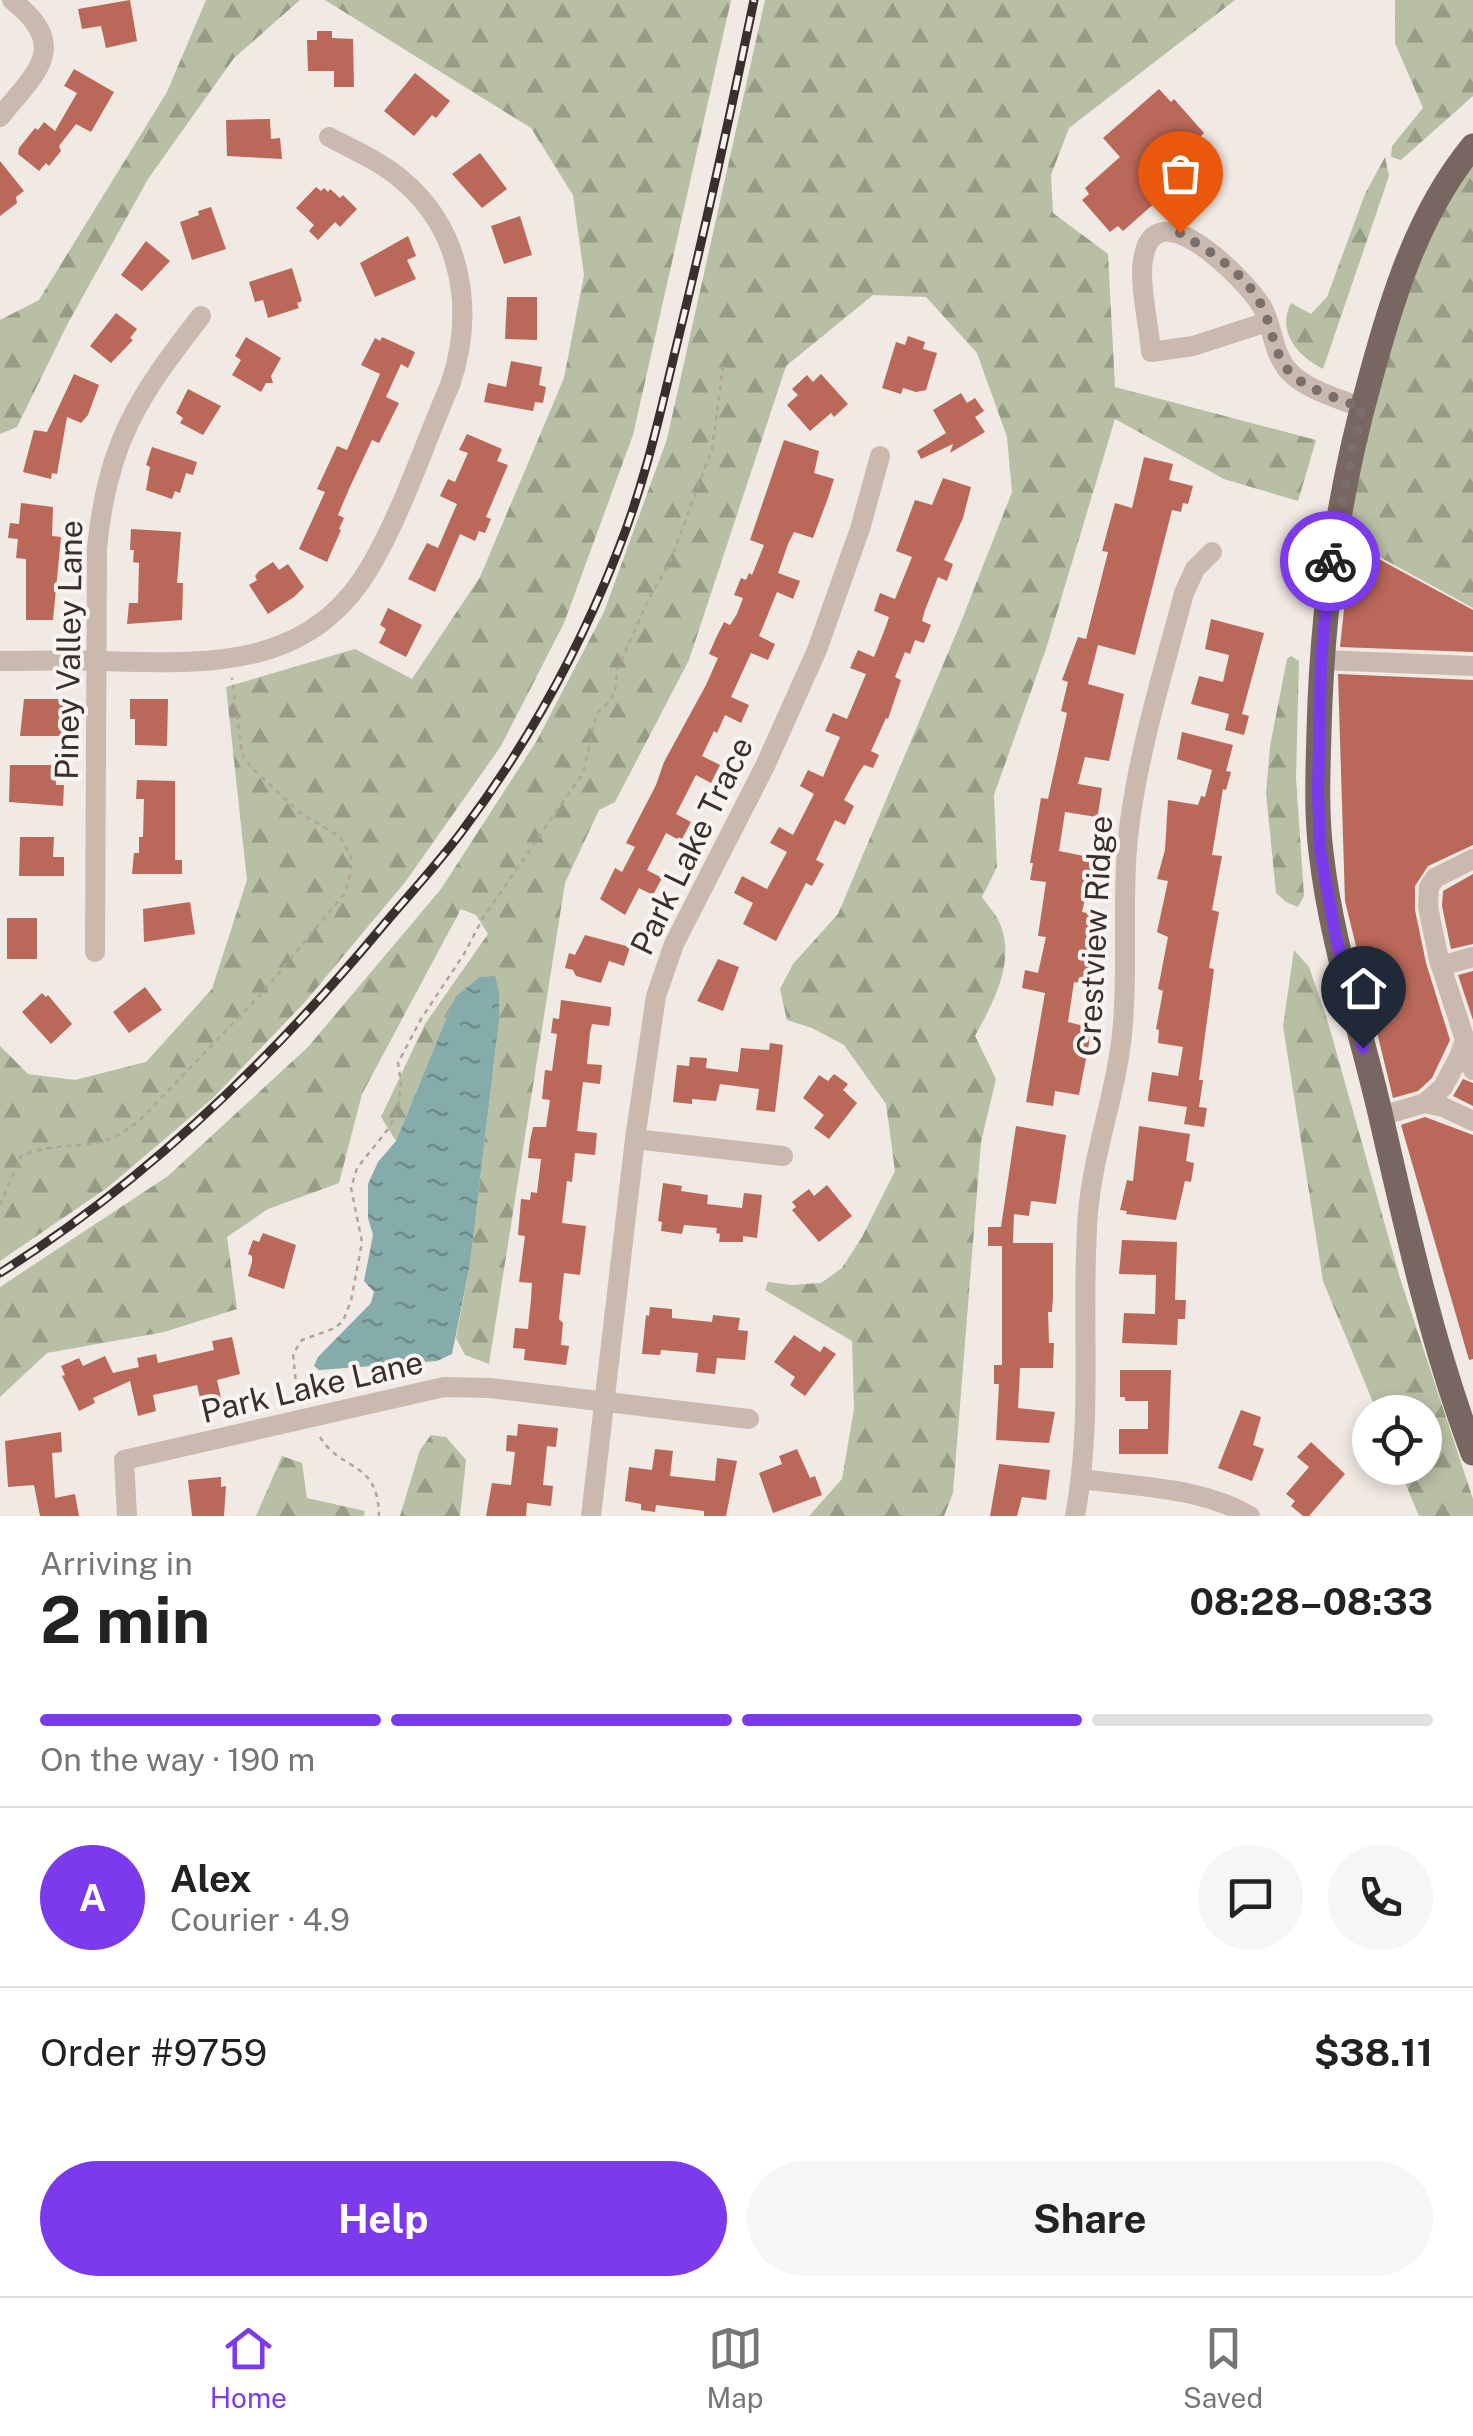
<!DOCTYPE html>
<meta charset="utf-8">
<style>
:root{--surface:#fff;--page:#f6f6f6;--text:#222;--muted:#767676;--line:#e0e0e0;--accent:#7c3aed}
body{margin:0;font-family:"Public Sans",sans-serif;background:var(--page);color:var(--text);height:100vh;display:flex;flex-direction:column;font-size:38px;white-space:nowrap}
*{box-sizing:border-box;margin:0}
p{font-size:32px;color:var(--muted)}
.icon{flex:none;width:55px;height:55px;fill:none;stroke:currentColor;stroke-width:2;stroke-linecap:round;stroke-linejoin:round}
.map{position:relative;height:1516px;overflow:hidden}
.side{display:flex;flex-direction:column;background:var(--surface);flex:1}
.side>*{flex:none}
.controls{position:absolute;left:1352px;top:1395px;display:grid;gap:20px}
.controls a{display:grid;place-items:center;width:90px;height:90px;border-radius:50%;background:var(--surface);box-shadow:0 5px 15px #0003;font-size:50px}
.pin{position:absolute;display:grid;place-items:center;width:85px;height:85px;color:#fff;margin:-102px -42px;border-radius:50% 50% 50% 0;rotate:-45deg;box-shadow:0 0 10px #0007}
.pin .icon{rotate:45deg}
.courier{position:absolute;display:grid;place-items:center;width:100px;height:100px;margin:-50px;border:8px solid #7c3aed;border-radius:50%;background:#fff;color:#222;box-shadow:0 2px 12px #0007}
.summary em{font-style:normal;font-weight:700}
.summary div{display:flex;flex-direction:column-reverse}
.summary{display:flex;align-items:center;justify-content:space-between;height:170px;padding:0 40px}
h1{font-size:65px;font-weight:700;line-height:75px}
.bar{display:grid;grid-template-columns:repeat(4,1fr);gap:15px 10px;align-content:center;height:120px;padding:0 40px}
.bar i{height:12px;border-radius:8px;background:var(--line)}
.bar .current{background:var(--accent)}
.bar p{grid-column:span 4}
.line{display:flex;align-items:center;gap:25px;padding:0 40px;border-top:2px solid var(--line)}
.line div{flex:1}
.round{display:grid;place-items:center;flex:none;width:105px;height:105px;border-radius:52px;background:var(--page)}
.action{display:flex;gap:20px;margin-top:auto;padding:20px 40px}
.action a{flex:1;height:115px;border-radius:60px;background:var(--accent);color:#fff;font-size:40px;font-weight:700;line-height:115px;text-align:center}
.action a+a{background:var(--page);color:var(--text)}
.dock{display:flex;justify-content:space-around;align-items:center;height:140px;border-top:2px solid var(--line);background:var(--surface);font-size:28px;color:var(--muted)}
.dock a{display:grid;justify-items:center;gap:5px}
.dock .current{color:var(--accent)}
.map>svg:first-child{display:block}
.forest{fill:url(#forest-firs)}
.water{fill:url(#water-ripples)}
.building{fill:#b96859}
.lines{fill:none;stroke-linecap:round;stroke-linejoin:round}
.path{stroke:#b4a39a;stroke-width:2.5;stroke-dasharray:5 5;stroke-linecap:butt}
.minor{stroke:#c9b9af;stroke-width:20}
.major{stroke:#786660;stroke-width:25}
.rail-casing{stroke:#392f2c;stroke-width:9}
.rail{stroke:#f9f4ef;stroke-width:5;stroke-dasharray:15;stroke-linecap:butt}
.done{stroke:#79706c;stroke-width:10;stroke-dasharray:0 18}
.route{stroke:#7c3aed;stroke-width:12}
.labels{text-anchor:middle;stroke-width:8;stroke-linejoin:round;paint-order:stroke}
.street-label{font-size:32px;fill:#392f2c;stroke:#f9f4ef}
</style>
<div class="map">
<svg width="1473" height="1516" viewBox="0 0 1473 1516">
<defs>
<pattern id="forest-firs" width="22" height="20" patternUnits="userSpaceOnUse" patternTransform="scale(2.5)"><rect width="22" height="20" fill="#b8bfa4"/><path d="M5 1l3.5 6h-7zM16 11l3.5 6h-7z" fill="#979c86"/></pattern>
<pattern id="water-ripples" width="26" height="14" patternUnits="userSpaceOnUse" patternTransform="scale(2.5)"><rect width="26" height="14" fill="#85abaa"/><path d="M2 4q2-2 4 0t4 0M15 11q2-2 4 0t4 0" fill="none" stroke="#6e8c8b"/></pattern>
</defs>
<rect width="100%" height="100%" fill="#f1e9e3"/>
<g class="forest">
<path d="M206,0H300L234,58L148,179L67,325L17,427L0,434V320L39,300L167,92Z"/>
<path d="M325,0H731L633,435L564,623L501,746L406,881L305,1002L213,1098L107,1188L0,1261V1046L28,1074L75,1080L146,1062L212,989L247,880L226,687L355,649L412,679L480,577L564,378L584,275L573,195L531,128Z"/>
<path d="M765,0H1235L1069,128L1051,175L1053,213L1108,254L1115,387L1316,440L1298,501L1224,479L1115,419L1046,649L994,795L997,867L982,897C988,906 997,915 1000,924C1016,962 993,1003 975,1036L996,1079L981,1142L953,1493L944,1516H809L842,1479L854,1409L852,1341L765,1290L768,1282L791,1285L821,1283L842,1268L862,1237L895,1171L886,1104L844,1045L812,1028L787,1020L780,989L793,964L838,914L961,622L1012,492L1007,437L977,353L926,297L873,295L786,366L689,660L615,802L599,810L565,883L489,1364L465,1355L456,1338L470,1264L499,1021L455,997L396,1141L381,1117L425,1024L488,934L476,915L461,909L362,1094L339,1183L268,1209L227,1237L237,1309L164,1332L47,1353L0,1397V1287L168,1176L308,1047L441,889L536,742L604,612L667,439Z"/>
<path d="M1395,0H1473V96L1401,160L1391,157L1392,146L1423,108L1395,43Z"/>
<path d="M1473,150V608L1334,532L1399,284Z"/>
<path d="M1385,157L1389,176L1323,369C1298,356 1276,332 1291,303L1311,314L1327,297L1365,194Z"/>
<path d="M1291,656L1299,661L1296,778L1304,896L1298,907L1286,902L1276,893L1266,793L1270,746L1287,659Z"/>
<path d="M1294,950L1309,967L1327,1019L1400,1278L1473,1499V1516H1419L1399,1468H1425V1412H1377L1323,1281L1283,1026Z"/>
<path d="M431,1435L446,1437L466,1460L460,1516H400L420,1450Z"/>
<path d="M282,1456L302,1463L307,1498L365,1511L364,1516H256Z"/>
</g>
<path class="water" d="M495,976L499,992V1021L470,1264L452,1354L437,1361L319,1370L314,1366L318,1357L371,1303L374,1292L364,1281L373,1235L368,1218V1184L378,1162L396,1141L455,997L480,977Z"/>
<g class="building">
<path d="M130,0L137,41L106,48L101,26L82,29L78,9Z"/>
<path d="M317,31H332V38L353,39L354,87H334V71H308L307,40H317Z"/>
<path d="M74,69L114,92L91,132L76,124L59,146L61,151L49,166L46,163L39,171L18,154L19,148L35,128L38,130L44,122L55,131L77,93L64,86Z"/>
<path d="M415,73L450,101L436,118L432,115L414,136L384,111Z"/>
<path d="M1159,89L1171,102L1174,99L1204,133L1188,148L1200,162L1189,172L1195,179L1171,201L1165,194L1123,231L1118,226L1110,232L1082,200L1089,194L1085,188L1120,157L1103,138Z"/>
<path d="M270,119L271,139L280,138L282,159L227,156L226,120Z"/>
<path d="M480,153L507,189L482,208L452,174Z"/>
<path d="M0,161L24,191L16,197L17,203L0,216Z"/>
<path d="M316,187L321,191L324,188L328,192L330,189L340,198L343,195L357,209L340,227L335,222L318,240L309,231L314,225L296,208Z"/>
<path d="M211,207L226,249L192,260L180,222L199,215L198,211Z"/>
<path d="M520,216L532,255L504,264L491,226Z"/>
<path d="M408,236L416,256L407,260L416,279L375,297L360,263Z"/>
<path d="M146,241L170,261L142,291L121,275Z"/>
<path d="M292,268L302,301L297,303L299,308L268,318L263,300L255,302L249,282Z"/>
<path d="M507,297H537V340L505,339Z"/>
<path d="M116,313L137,329L130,338L133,340L111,363L90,346Z"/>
<path d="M908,336L925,342L923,349L937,353L926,390L916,392L903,388L901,394L882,388L896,342L905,345Z"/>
<path d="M246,337L281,358L271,376L273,383H266L261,392L232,375L241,360L235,356Z"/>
<path d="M382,337L415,352L408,368L401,364L386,397L399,403L379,443L372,440L349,489L338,515L344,518L339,529L341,530L327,562L299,549L325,492L317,489L337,446L347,450L380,374L361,365L375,338L380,341Z"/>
<path d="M511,361L542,367L539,385L546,387L543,403L535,402L533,411L484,402L488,383L506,387Z"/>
<path d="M74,374L99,385L88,415L81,423L67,417L57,474L52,473L51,479L23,472L34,430L47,432Z"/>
<path d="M821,374L848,404L834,417L831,413L810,431L787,405L798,395L792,389L807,375L813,382Z"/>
<path d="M188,389L221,406L203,435L180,423L183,418L176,413Z"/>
<path d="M961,393L967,403L975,398L984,411L975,417L985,432L950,453L953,444L921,459L917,451L946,433L933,410Z"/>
<path d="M467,434L502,449L497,461L508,465L486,517L491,519L485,533L479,531L475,541L460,534L435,592L408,579L427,543L438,548L457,504L440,496L448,479L455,482L468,453L459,450Z"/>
<path d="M784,440L819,451L814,473L834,479L828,498L813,538L794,532L788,544L778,573L800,581L793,599L777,592L759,636L775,644L768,660L751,653L731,697L749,705L741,723L725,715L717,733L714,731L702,756L720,765L711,783L696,775L676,814L691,822L681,841L666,833L647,870L662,878L653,895L639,888L625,915L600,899L615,868L622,872L635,847L626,843L656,785L664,762L706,685L718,658L709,654L716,638L724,622L730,625L737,614L743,598L734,595L741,578L746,580L749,573L752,575L764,545L750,540Z"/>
<path d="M152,447L197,462L193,475L186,473L180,493L175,491L172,499L146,490L150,467L146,465Z"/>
<path d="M1144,457L1173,464L1169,480L1193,486L1188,504L1183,503L1181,512L1172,510L1135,655L1098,645L1088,684L1124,694L1109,761L1085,757L1078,784L1102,788L1098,814L1097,817L1065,812L1059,851L1094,858L1082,912L1093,914L1088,955L1094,956L1088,984L1074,982L1068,1022L1092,1028L1079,1095L1055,1091L1053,1106L1026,1102L1045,993L1022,988L1025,970L1038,973L1046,937L1038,936L1046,882L1030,880L1033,863H1030L1041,798L1048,799L1067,713L1061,711L1068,682L1062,680L1078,637L1086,639L1108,552L1102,551L1115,503L1132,508Z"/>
<path d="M943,478L971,487L963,518L944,560L953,564L947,581L938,577L925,610L922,621L931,625L924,643L915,640L910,654L905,652L895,677L901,680L888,719L886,718L871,751L879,755L873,768L864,765L858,774L844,800L854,806L845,825L835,820L816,860L824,864L812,886L806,883L776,941L743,924L753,903L734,893L742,876L767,889L787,852L770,843L779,827L793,835L814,794L800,786L808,770L823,777L840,737L825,731L833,713L847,719L866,674L850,668L858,650L874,657L886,626L889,617L874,611L880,593L895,599L912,557L896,551L915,500L932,505Z"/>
<path d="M21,503L53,507L52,536L61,537L53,620H26V559L16,558L18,539L8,538L10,523L19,524Z"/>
<path d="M131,529L181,532L177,583H183L182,620L127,624L129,603H138L139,563L133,562L134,550H130Z"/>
<path d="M1351,544L1473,610V652L1340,647Z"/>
<path d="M273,562L279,570L288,564L304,587L294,597L268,614L249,585L257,580L255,576L259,571Z"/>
<path d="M388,608L422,625L406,657L379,643L386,629L380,625Z"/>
<path d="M1211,619L1264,633L1242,714L1249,716L1244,735L1225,730L1229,714L1191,704L1199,676L1223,682L1229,655L1205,649Z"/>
<path d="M1338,674L1473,680V845L1428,866L1415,886V910L1426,963L1450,1040L1432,1078L1418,1091L1393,1098L1345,901Z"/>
<path d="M24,699H66L65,736H20Z"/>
<path d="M130,699H168L167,746L135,745V719H130Z"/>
<path d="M1182,732L1233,745L1226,771L1231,772L1226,790L1223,789L1212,855L1222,856L1212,910L1219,912L1209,968L1214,969L1199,1080H1203L1199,1107L1207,1108L1204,1127L1184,1124L1187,1107L1148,1101V1099L1152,1072L1178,1076L1183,1047L1158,1043L1159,1030L1156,1029L1163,991L1158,989L1168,937L1157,932L1168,881L1157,879L1165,850L1168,800L1198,805L1201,796L1205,797L1212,770L1177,759Z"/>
<path d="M10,765H55L56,785H64L63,806L9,802Z"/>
<path d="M137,780L175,781V860H182V874H132L134,853H139V837H143L144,799H136Z"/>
<path d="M20,837H54L53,857H64V876H19Z"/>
<path d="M1473,874V944L1451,949L1442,906L1443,891Z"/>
<path d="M190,902L195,934L144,942L143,909Z"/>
<rect x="7" y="918" width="30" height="41"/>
<path d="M585,935L630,947L624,966L609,961L601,983L576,976L573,970L565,968L569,953L575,955Z"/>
<path d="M718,959L739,967L723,1011L697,1001Z"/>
<path d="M1473,971V1020L1458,975Z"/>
<path d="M145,987L162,1010L129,1033L113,1012Z"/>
<path d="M42,993L46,997L48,995L72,1024L51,1044L22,1012Z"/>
<path d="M561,1000L611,1007V1014L609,1026L592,1024L590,1032L587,1064L602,1065L600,1084L583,1082L577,1131L597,1133L595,1155L575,1153L572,1182L567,1181L562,1223L586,1226L580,1275L564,1273L559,1319L563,1323L561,1345L569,1346L566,1365L524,1360L525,1349L513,1348L515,1328L528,1329L531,1299L532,1283L519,1282L525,1236L518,1235L521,1199L530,1200L531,1192L537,1193L541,1159L528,1158L530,1141L533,1127H546L550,1100L542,1099L545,1070L552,1071L557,1034L551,1033L553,1018L559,1019Z"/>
<path d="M770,1043L783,1045L775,1112L756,1110L759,1089L720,1084L716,1101L692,1099V1104L673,1102L677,1065L689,1066L690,1057L707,1058L706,1068L738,1072L741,1048L769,1050Z"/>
<path d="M834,1074L848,1084L843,1090L857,1103L829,1139L814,1128L824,1115L803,1098L819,1075L828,1081Z"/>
<path d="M1463,1079L1473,1083V1106L1453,1096Z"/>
<path d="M1425,1117L1473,1135V1359L1469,1360L1401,1125Z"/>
<path d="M1016,1126L1066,1135L1056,1204L1031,1201L1029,1216L1014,1214L1013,1243H1053V1297L1052,1312H1048L1049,1343H1054L1053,1368H1020L1018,1408L1055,1412L1049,1443L996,1440L999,1384H994V1365H1002V1246H988V1227H1001Z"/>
<path d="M1139,1126L1190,1134L1186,1161L1194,1163L1191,1182L1185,1181L1176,1220L1126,1214L1127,1211L1120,1210L1127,1180L1133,1181Z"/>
<path d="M663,1183L682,1186L681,1191L708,1195L707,1204L742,1208L744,1193L762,1195L757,1238L743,1236V1242H719L720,1234L716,1233L717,1228L684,1225L682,1234L661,1231L662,1222L658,1221Z"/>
<path d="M827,1185L852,1216L819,1242L792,1210L796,1207L792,1202L809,1189L814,1196Z"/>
<path d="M263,1233L296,1245L284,1289L248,1276L252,1262V1256L248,1254L253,1240L259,1242Z"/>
<path d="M1122,1240L1177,1242L1175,1300H1186L1185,1319H1178L1177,1345L1122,1343L1124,1313L1155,1314L1156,1275L1119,1274Z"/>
<path d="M650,1307L672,1309V1318L712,1322L713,1315L740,1318L738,1330L748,1331L745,1360L717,1358L715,1374L696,1372L698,1353L661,1350L660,1355L642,1354L646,1315L649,1316Z"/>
<path d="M794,1335L820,1352L824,1346L836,1354L805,1396L790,1385L795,1377L774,1362Z"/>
<path d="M232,1337L240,1374L217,1380L221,1398L201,1402L197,1385L153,1395L156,1411L138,1416L130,1381L93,1398L95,1403L79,1411L62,1376L65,1375L61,1366L79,1358L83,1366L105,1356L113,1373L139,1367L137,1358L156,1354L158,1363L214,1350L212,1341Z"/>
<path d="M1120,1370H1171L1168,1454H1119V1429H1148V1401H1125V1397H1120Z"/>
<path d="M1241,1410L1261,1417L1253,1445L1264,1449L1252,1481L1218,1468Z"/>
<path d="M518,1424L558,1428L556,1447L547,1446L543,1485L553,1486L551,1506L527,1503L526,1516H486L492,1483L511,1485L515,1452L506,1451L507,1435L517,1436Z"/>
<path d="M61,1432L62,1452L52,1453L55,1498L75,1494L79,1516H40L34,1485L8,1487L5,1441Z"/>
<path d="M1311,1442L1345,1474L1309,1516H1303L1291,1506L1295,1501L1286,1494L1309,1467L1297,1457Z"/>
<path d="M655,1449L673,1451L670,1476L715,1481L717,1458L737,1461L726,1516H704V1511L656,1505L655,1512L641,1510V1504L625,1501L629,1467L652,1470Z"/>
<path d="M797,1449L810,1478L815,1476L822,1495L773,1513L759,1473L782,1464L779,1456Z"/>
<path d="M999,1464L1050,1470L1046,1500L1022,1497L1017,1516H990Z"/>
<path d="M221,1477V1487L226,1486L224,1516H192L188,1480Z"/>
</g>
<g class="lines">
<g class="path">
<path d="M0,1205L21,1156C69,1136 94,1159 141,1119L261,994L345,893L351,871V857L340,837L299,812L251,767L242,754L232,678"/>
<path d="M302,1398L296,1383L293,1354L302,1340L335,1328L343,1321L351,1301L362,1242L351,1188L357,1168L389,1128L398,1109L401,1082L398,1063L421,1019L464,954L483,918L583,773L597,713L609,702L615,691L617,670L649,598L670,562L712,449L723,366"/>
<path d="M320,1437C342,1473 378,1459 379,1516"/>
</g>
<g class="minor">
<path d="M0,117C37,71 71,47 12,0"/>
<path d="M1267,322L1193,346L1151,352C1149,325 1139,285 1143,260C1154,185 1245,280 1261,305C1273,324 1272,351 1287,369C1303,389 1338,398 1362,408"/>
<path d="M1321,660L1473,666"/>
<path d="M0,661C33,661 66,660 99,661C209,664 313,671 374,560C405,505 425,442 450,385C475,313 463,231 402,180C381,162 354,150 329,137"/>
<path d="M95,952L97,548C107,443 138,397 201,316"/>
<path d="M1441,966L1473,957"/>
<path d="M1465,1040L1473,1070"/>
<path d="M1425,1103L1443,1107L1473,1121"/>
<path d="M1381,1116L1425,1103L1443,1087L1459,1057L1465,1040L1439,960L1428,907L1429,887L1435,878L1473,859"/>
<path d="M635,1139L783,1156"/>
<path d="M1082,1479C1137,1487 1201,1487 1250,1516"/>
<path d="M127,1516L124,1460L444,1387L490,1388L749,1419"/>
<path d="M591,1516L635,1139L656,996L674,944L765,766L817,650L860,529L880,456"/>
<path d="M1075,1516C1094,1416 1080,1314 1088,1213C1093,1152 1116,1095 1122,1034C1129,969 1121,903 1128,837C1137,755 1163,673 1184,593L1195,569L1212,552"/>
</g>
<path class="major" d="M1473,146C1418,213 1392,298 1370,380C1337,496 1322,611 1319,731C1318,771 1316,812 1321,852C1331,942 1361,1029 1381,1117C1407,1230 1432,1344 1473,1453"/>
<defs>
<path id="rail" d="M0,1273C146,1181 271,1060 381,928C407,897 435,867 460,834C525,748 578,653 617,553C646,481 662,405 680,331C707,221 731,111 754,0"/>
</defs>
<use href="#rail" class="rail-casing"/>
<use href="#rail" class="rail"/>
</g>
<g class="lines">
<path class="done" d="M1180,233C1211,252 1249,275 1264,311C1272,329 1274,352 1287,369C1303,389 1338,398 1362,408L1330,561"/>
<path class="route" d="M1330,561L1321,660L1318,791L1320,850L1335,933L1363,1048"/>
</g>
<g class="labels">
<g class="street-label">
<text transform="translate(69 650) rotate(-89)" y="11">Piney Valley Lane</text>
<text transform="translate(692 846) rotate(-64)" y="11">Park Lake Trace</text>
<text transform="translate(1095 936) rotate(-87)" y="11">Crestview Ridge</text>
<text transform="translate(312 1387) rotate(-13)" y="11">Park Lake Lane</text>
</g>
</g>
</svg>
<div class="controls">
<a><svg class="icon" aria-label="locate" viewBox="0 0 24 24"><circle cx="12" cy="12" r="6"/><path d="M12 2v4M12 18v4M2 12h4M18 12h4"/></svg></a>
</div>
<div class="pin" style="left:1180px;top:233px;background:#ea580c"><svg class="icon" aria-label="bag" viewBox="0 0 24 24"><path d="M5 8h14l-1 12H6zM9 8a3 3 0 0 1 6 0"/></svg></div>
<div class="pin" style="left:1363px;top:1048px;background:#1f2937"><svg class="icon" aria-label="home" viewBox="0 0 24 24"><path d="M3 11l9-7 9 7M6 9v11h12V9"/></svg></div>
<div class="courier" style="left:1330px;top:561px"><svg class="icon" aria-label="bike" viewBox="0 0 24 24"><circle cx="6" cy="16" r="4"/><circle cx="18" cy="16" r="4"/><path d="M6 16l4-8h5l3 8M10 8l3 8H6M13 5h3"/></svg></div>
</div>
<section class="side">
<div class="summary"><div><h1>2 min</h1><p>Arriving in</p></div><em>08:28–08:33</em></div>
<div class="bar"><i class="current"></i><i class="current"></i><i class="current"></i><i></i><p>On the way · 190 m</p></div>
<div class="line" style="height:180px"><b class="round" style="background:var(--accent);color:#fff">A</b><div><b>Alex</b><p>Courier · 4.9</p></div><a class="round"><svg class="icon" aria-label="chat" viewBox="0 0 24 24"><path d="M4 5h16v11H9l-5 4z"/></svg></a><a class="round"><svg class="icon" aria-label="phone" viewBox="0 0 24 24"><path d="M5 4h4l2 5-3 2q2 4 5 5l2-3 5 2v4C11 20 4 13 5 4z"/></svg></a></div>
<div class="line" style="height:130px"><div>Order #9759</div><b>$38.11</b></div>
<div class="action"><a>Help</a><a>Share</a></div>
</section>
<nav class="dock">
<a class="current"><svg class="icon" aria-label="home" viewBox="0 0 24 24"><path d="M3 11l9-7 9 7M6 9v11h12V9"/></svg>Home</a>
<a><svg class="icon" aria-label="map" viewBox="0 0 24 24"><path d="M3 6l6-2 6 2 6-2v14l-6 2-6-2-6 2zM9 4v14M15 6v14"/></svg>Map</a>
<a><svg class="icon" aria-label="saved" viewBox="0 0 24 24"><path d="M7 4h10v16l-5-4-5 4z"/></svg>Saved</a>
</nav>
